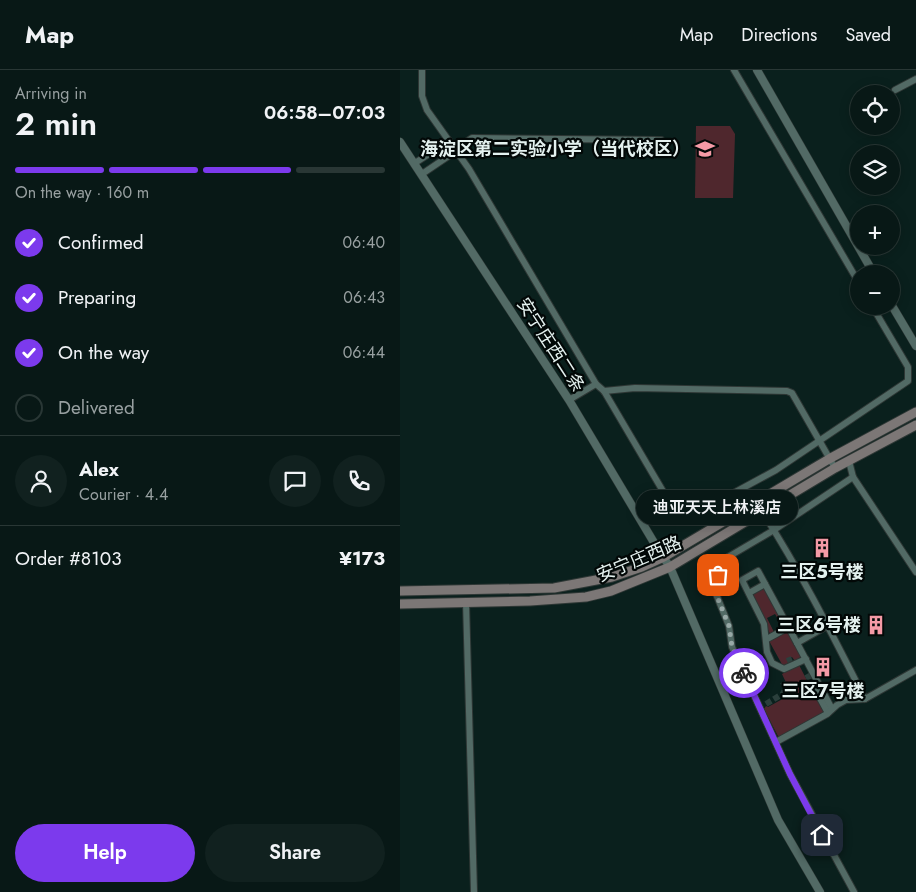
<!DOCTYPE html>
<meta charset="utf-8">
<style>
:root{--surface:#081816;--page:#11211f;--text:#f1f3f6;--muted:#98a0a1;--line:#293735;--accent:#7c3aed}
body{margin:0;font-family:Jost,"Noto Sans SC",sans-serif;background:var(--page);color:var(--text);height:100vh;display:flex;flex-direction:column;font-size:19px;white-space:nowrap}
*{box-sizing:border-box;margin:0}
p{font-size:16px;color:var(--muted)}
.icon{flex:none;width:28px;height:28px;fill:none;stroke:currentColor;stroke-width:2;stroke-linecap:round;stroke-linejoin:round}
.map{position:relative;flex:1;overflow:hidden}
.drawer{display:flex;flex-direction:column;background:var(--surface);width:400px}
.drawer>*{flex:none}
.tools{position:absolute;left:450px;top:15px;display:grid;gap:10px}
.tools a{display:grid;place-items:center;width:50px;height:50px;border-radius:50%;background:var(--surface);box-shadow:0 2px 12px #0003,0 0 0 1px var(--line);font-size:25px}
.pin{position:absolute;display:grid;place-items:center;width:42px;height:42px;color:#fff;margin:-21px;border-radius:10px;box-shadow:0 2px 8px #0006}
.courier{position:absolute;display:grid;place-items:center;width:50px;height:50px;margin:-25px;border:4px solid #7c3aed;border-radius:50%;background:#fff;color:#222;box-shadow:0 1px 6px #0007}
.bubble{position:absolute;height:35px;border-radius:18px;background:var(--surface);box-shadow:0 2px 12px #0003,0 0 0 1px var(--line);font-size:16px;font-weight:600;line-height:35px;text-align:center}
.summary em{font-style:normal;font-weight:600}
.summary div{display:flex;flex-direction:column-reverse}
.summary{display:flex;align-items:center;justify-content:space-between;height:85px;padding:0 15px}
h1{font-size:32px;font-weight:600;line-height:38px}
.bar{display:grid;grid-template-columns:repeat(4,1fr);gap:8px 5px;align-content:center;height:60px;padding:0 15px}
.bar i{height:6px;border-radius:4px;background:var(--line)}
.bar .selected{background:var(--accent)}
.bar p{grid-column:span 4}
.line{display:flex;align-items:center;gap:12px;padding:0 15px;border-top:1px solid var(--line)}
.line div{flex:1}
.round{display:grid;place-items:center;flex:none;width:52px;height:52px;border-radius:26px;background:var(--page)}
ol{padding:0 15px;list-style:none}
li{display:flex;align-items:center;gap:15px;height:55px}
li p{margin-inline-start:auto}
li .icon{padding:5px;border-radius:50%;background:var(--accent);color:#fff;stroke-width:4}
li:last-child{color:var(--muted)}
li i{width:28px;height:28px;border:2px solid var(--line);border-radius:50%}
.action{display:flex;gap:10px;margin-top:auto;padding:10px 15px}
.action a{flex:1;height:58px;border-radius:30px;background:var(--accent);color:#fff;font-size:20px;font-weight:600;line-height:58px;text-align:center}
.action a+a{background:var(--page);color:var(--text)}
header{display:flex;align-items:center;gap:30px;box-sizing:border-box;height:70px;padding:0 25px;background:var(--surface);border-bottom:1px solid var(--line)}
header strong{font-size:24px}
nav{display:flex;gap:28px;margin-inline-start:auto;font-size:18px}
main{display:flex;flex:1;min-height:0}
.map>svg:first-child{display:block}
.green{fill:#4f272d}
.lines{fill:none;stroke-linecap:round;stroke-linejoin:round}
.minor-tunnel{stroke:#2b3f3c;stroke-width:6;stroke-dasharray:6 3;stroke-linecap:butt}
.minor-casing{stroke:#2e3735;stroke-width:8}
.tertiary-casing{stroke:#2e3735;stroke-width:9}
.secondary-casing{stroke:#2e3735;stroke-width:11}
.minor{stroke:#526a65;stroke-width:6}
.tertiary{stroke:#526a65;stroke-width:8}
.secondary{stroke:#7c7776;stroke-width:9}
.done{stroke:#98a8a6;stroke-width:5;stroke-dasharray:0 9}
.route{stroke:#7c3aed;stroke-width:6}
.labels{text-anchor:middle;stroke-width:4.5;stroke-linejoin:round;paint-order:stroke}
.poi-label{font-size:18px;font-weight:bold;fill:#e4f1ef;stroke:#020807;text-anchor:end}
.street-label{font-size:18px;fill:#e4f1ef;stroke:#020807}
</style>
<header>
<strong>Map</strong>
<nav><a>Map</a><a>Directions</a><a>Saved</a></nav>
</header>
<main>
<section class="drawer">
<div class="summary"><div><h1>2 min</h1><p>Arriving in</p></div><em>06:58–07:03</em></div>
<div class="bar"><i class="selected"></i><i class="selected"></i><i class="selected"></i><i></i><p>On the way · 160 m</p></div>
<ol>
<li><svg class="icon" aria-label="check" viewBox="0 0 24 24"><path d="M5 12l5 5 9-10"/></svg>Confirmed<p>06:40</p></li>
<li><svg class="icon" aria-label="check" viewBox="0 0 24 24"><path d="M5 12l5 5 9-10"/></svg>Preparing<p>06:43</p></li>
<li><svg class="icon" aria-label="check" viewBox="0 0 24 24"><path d="M5 12l5 5 9-10"/></svg>On the way<p>06:44</p></li>
<li><i></i>Delivered</li>
</ol>
<div class="line" style="height:90px"><a class="round"><svg class="icon" aria-label="person" viewBox="0 0 24 24"><circle cx="12" cy="8" r="4"/><path d="M4 21q1-7 8-7t8 7"/></svg></a><div><b>Alex</b><p>Courier · 4.4</p></div><a class="round"><svg class="icon" aria-label="chat" viewBox="0 0 24 24"><path d="M4 5h16v11H9l-5 4z"/></svg></a><a class="round"><svg class="icon" aria-label="phone" viewBox="0 0 24 24"><path d="M5 4h4l2 5-3 2q2 4 5 5l2-3 5 2v4C11 20 4 13 5 4z"/></svg></a></div>
<div class="line" style="height:65px"><div>Order #8103</div><b>¥173</b></div>
<div class="action"><a>Help</a><a>Share</a></div>
</section>
<div class="map">
<svg width="516" height="822" viewBox="0 0 516 822">
<rect width="100%" height="100%" fill="#0a201d"/>
<g class="green">
<path d="M296,56H330L335,64L333,128H295Z"/>
<path d="M364,517L385,556L383,557L375,544L367,548L374,562L370,564L350,523Z"/>
<path d="M387,559L401,586L398,590L395,591L392,587L390,588L393,592L384,598L368,569Z"/>
<path d="M399,595L425,645L379,668L364,639L366,636L368,637L388,626L389,619L382,604Z"/>
</g>
<g class="lines">
<g class="minor-tunnel">
<path d="M387,591L392,589"/>
<path d="M407,604L416,621"/>
<path d="M366,634L384,623L385,616L383,612"/>
</g>
<defs>
<g id="minor">
<path d="M22,0V26L27,40L69,99L196,314L204,321L277,445L286,447L293,445L376,400L508,311V297L472,236"/>
<path d="M334,0L459,213"/>
<path d="M495,20L516,9"/>
<path d="M55,79L72,68L261,70"/>
<path d="M15,93L49,71"/>
<path d="M22,104L56,81"/>
<path d="M204,321L235,318L387,321L392,323L435,398"/>
<path d="M169,330L196,314"/>
<path d="M449,391L453,407L516,502"/>
<path d="M453,407L374,460L323,490L314,519L329,556L332,577L390,704L454,822"/>
<path d="M363,443C401,502 433,566 465,629"/>
<path d="M349,523L365,514"/>
<path d="M66,532L74,822"/>
<path d="M367,569L389,557"/>
<path d="M397,573L432,639"/>
<path d="M406,589L384,599L372,593L367,582L364,554L342,510L358,501L397,573L427,556"/>
<path d="M416,621L428,643"/>
<path d="M376,672L427,644L437,635L446,630L465,629L516,600"/>
</g>
<g id="tertiary">
<path d="M357,0L474,204"/>
<path d="M0,72L169,330L259,481L270,497L378,750L420,822"/>
<path d="M491,234L516,276"/>
</g>
<g id="secondary">
<path d="M0,521L154,518L212,507L242,497L264,487L429,389L516,342"/>
<path d="M0,534L130,531L186,527L211,521L270,497L435,398L516,355"/>
</g>
</defs>
<use href="#minor" class="minor-casing"/>
<use href="#tertiary" class="tertiary-casing"/>
<use href="#secondary" class="secondary-casing"/>
<use href="#minor" class="minor"/>
<use href="#tertiary" class="tertiary"/>
<use href="#secondary" class="secondary"/>
</g>
<g class="lines">
<path class="done" d="M318,505L314,519L329,556L332,577L344,603"/>
<path class="route" d="M344,603L390,704L422,765"/>
</g>
<defs>
<symbol id="school-bare" viewBox="-9 -9 18 18"><path d="M0-5L7-2L0 1L-7-2ZM-4 1L0 2.5L4 1V4Q0 6-4 4Z" fill="#f49aa6" stroke="#020807" stroke-width="2.5" paint-order="stroke"/></symbol>
<symbol id="building-bare" viewBox="-9 -9 18 18"><path d="M-4-6H4V6H1V3H-1V6H-4ZM-2.5-4.3h1.7v1.8h-1.7ZM.8-4.3h1.7v1.8H.8ZM-2.5-1h1.7V.8h-1.7ZM.8-1h1.7V.8H.8Z" fill="#f49aa6" stroke="#020807" stroke-width="2.5" paint-order="stroke"/></symbol>
</defs>
<g fill-rule="evenodd">
<use href="#school-bare" x="291" y="65" width="28" height="28"/>
<use href="#building-bare" x="408" y="464" width="28" height="28"/>
<use href="#building-bare" x="462" y="541" width="28" height="28"/>
<use href="#building-bare" x="409" y="583" width="28" height="28"/>
</g>
<g class="labels">
<g class="poi-label">
<text x="290" y="85">海淀区第二实验小学（当代校区）</text>
<text x="422" y="508" text-anchor="middle">三区5号楼</text>
<text x="461" y="561">三区6号楼</text>
<text x="423" y="627" text-anchor="middle">三区7号楼</text>
</g>
<g class="street-label">
<text transform="translate(151 275) rotate(57)" y="6">安宁庄西二条</text>
<text transform="translate(239 489) rotate(-23)" y="6">安宁庄西路</text>
</g>
</g>
</svg>
<div class="tools">
<a><svg class="icon" aria-label="locate" viewBox="0 0 24 24"><circle cx="12" cy="12" r="6"/><path d="M12 2v4M12 18v4M2 12h4M18 12h4"/></svg></a>
<a><svg class="icon" aria-label="layers" viewBox="0 0 24 24"><path d="M12 4l9 5-9 5-9-5zM3 14l9 5 9-5"/></svg></a>
<a>+</a>
<a>−</a>
</div>
<div class="pin" style="left:318px;top:505px;background:#ea580c"><svg class="icon" aria-label="bag" viewBox="0 0 24 24"><path d="M5 8h14l-1 12H6zM9 8a3 3 0 0 1 6 0"/></svg></div>
<div class="pin" style="left:422px;top:765px;background:#1f2937"><svg class="icon" aria-label="home" viewBox="0 0 24 24"><path d="M3 11l9-7 9 7M6 9v11h12V9"/></svg></div>
<div class="courier" style="left:344px;top:603px"><svg class="icon" aria-label="bike" viewBox="0 0 24 24"><circle cx="6" cy="16" r="4"/><circle cx="18" cy="16" r="4"/><path d="M6 16l4-8h5l3 8M10 8l3 8H6M13 5h3"/></svg></div>
<div class="bubble" style="left:236px;top:420px;width:162px">迪亚天天上林溪店</div>
</div>
</main>
